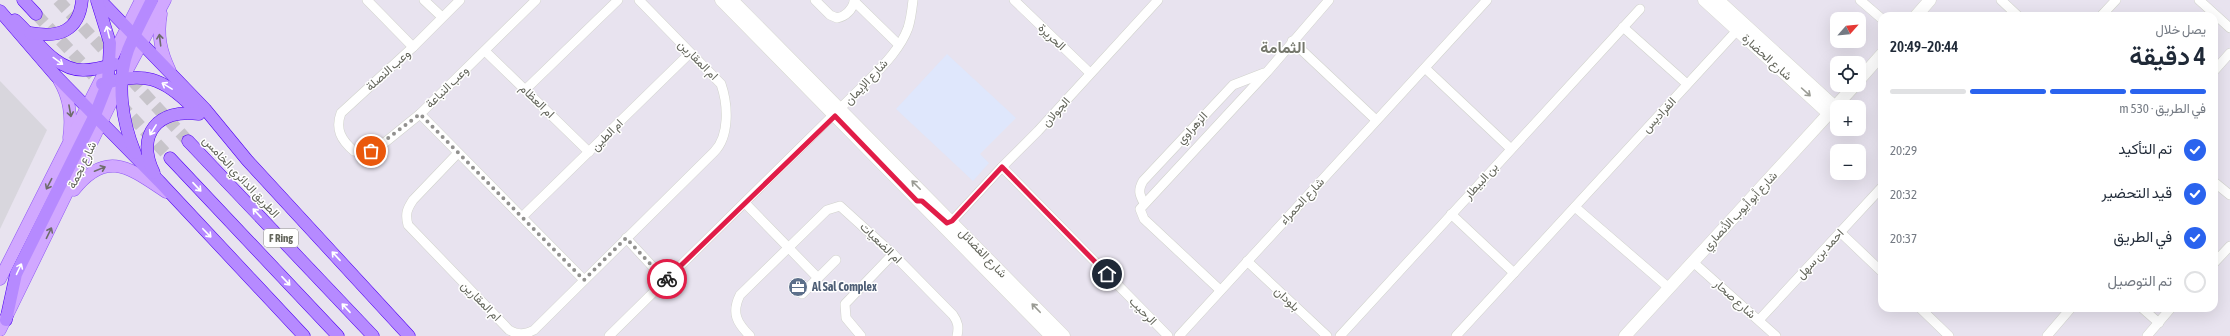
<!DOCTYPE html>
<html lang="ar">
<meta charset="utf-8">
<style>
:root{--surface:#fff;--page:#f6f6f7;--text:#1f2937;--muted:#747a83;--line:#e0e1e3;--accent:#2a63ee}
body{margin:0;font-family:"Asap Condensed",Vazirmatn,sans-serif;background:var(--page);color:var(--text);direction:rtl;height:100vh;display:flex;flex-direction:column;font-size:15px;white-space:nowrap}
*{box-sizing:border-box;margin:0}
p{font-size:13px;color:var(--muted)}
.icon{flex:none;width:22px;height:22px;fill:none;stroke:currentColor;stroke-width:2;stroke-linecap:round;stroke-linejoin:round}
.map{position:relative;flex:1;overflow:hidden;direction:ltr}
.panel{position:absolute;left:1878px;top:12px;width:340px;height:300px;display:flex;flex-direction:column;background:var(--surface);border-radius:12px;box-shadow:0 4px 16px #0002;direction:rtl}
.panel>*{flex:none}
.needle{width:26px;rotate:63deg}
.buttons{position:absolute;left:1830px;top:12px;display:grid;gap:8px}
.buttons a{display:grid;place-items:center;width:36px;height:36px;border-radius:8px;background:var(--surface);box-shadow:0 4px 16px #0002;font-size:20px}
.pin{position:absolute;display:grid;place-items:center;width:34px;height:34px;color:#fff;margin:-17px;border:2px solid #fff;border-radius:50%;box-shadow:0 1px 4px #0007}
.courier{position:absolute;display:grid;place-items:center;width:40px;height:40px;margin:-20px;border:3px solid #e11d48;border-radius:50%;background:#fff;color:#222;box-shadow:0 1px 5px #0007}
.overview em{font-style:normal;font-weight:600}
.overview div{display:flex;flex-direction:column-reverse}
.overview{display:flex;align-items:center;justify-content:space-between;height:68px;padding:0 12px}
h1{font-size:26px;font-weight:600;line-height:30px}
.bar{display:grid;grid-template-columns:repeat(4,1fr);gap:6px 4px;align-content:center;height:48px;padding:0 12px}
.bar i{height:5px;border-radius:3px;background:var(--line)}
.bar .current{background:var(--accent)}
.bar p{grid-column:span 4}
ol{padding:0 12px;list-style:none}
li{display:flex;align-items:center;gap:12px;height:44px}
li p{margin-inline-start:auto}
li .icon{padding:4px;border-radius:50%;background:var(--accent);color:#fff;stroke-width:4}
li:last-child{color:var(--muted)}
li i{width:22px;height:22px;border:2px solid var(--line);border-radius:50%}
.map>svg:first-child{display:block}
.industrial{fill:#d8d6dd}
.medical{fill:#dfe7fc}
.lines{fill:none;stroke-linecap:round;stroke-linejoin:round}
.highway-tunnel{stroke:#c7c4ca;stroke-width:12;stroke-dasharray:12 6;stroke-linecap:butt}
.street-casing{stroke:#d1d3cc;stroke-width:10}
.secondary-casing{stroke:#d5d7ce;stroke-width:13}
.primary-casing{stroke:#8d56f5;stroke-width:13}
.highway-casing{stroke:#4d00f2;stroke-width:13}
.street{stroke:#fff;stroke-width:9}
.secondary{stroke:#fff;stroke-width:12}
.primary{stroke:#d1a8ff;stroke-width:12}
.highway{stroke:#b68aff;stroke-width:12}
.oneway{stroke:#fff}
.oneway2{stroke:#6e6c6b}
.oneway3{stroke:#9a9b94}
.done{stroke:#92918f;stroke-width:4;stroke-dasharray:0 7.2}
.route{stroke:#e11d48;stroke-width:5}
.labels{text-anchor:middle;stroke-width:3;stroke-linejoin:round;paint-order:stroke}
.shield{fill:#fff;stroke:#92938c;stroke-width:1}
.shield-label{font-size:11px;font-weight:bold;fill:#63655b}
.street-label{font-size:12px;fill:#63655b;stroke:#fff}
.service-label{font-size:12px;font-weight:bold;fill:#4e5e75;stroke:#fff;text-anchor:start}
.district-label{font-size:16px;font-weight:bold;fill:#75776c;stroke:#fff}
</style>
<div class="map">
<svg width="2230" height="336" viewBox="0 0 2230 336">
<rect width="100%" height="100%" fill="#e8e3ef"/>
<path class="industrial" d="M0,81L47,130L0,229Z"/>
<path class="medical" d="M947,54L1016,118L980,154L989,163L973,181L896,109Z"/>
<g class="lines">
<g class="highway-tunnel">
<path d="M58,0L188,141"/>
<path d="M36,14L106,89"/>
<path d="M120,104L170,158"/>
</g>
<defs>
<g id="street">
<path d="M367,0L413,47"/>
<path d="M424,0L442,17"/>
<path d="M460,0L413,47L341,113C335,129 341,140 354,151L365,153L378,148L420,114L536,0"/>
<path d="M815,0L830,15L837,18C847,16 852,10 855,0"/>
<path d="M1014,0L1090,73"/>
<path d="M1860,0L1882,19"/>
<path d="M2001,0L2018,16"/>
<path d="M2199,0L2230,28"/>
<path d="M854,1L898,44"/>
<path d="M2101,16L2116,0"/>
<path d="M1623,27L1687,84"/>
<path d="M1292,41L1376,120"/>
<path d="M485,51L589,152"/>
<path d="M1425,68L1511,149"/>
<path d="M2214,71L2230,53"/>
<path d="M526,89L618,0"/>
<path d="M420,114L584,280"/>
<path d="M458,153L413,200C407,209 405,214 408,225L509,330C518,335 524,335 534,330L714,152C730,136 728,104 721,84L639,0"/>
<path d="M1002,167L1168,336"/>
<path d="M2214,182L2230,195"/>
<path d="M745,203L818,278L836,260"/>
<path d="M1144,203C1139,194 1138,190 1143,181L1233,85L1264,73"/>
<path d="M1575,207L1669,288"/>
<path d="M1451,214L1514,273"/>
<path d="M522,217L690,53"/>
<path d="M952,221L1002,167L1038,131L1158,0"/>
<path d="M1840,232L1882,272"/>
<path d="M626,238L666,281"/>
<path d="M1247,261L1327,336"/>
<path d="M1693,262L1776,336"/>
<path d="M2214,263L2230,246"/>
<path d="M1220,290L1144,219L1140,209L1267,72L1329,0"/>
<path d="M802,294L818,278"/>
<path d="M1920,308L1949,336"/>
<path d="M2142,308L2159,323"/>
<path d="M1759,320L1882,187"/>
<path d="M609,336L871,78C885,64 901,47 908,28C911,19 912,9 913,0"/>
<path d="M750,336C737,323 731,313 740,295L827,210L840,206L893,254L953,315C958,322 959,327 957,336"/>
<path d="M861,336L846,318L845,304L893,254"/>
<path d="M1179,336L1487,0"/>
<path d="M1340,336L1640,9"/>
<path d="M1456,336L1741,26"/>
<path d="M2047,336L2071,308"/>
<path d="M2147,336L2171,308"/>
</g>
<g id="secondary">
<path d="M721,0L1051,336"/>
<path d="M732,0L1064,336"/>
<path d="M1704,0L1829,114"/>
<path d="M1718,0L1835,107"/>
<path d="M1916,16L1930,0"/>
<path d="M1859,80L1882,54"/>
<path d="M1625,336L1855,85"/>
</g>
<g id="primary">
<path d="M161,14C157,36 161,52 170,71"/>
<path d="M59,80C70,98 72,118 69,138"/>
<path d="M74,190C107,148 131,169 166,192"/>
<path d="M0,279L141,0"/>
<path d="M0,330L123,78L165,0"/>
</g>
<g id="highway">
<path d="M23,0L36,14"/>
<path d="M100,0L205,109L247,160L409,336"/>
<path d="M0,11L56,76L159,181L304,336"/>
<path d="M15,20C35,38 55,71 84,70C95,70 105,67 115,64"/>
<path d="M30,33C58,38 79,32 82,0"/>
<path d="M102,84C143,71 163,77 193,108"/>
<path d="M188,141L373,336"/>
<path d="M135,153C122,121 116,83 128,50C135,33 144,16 152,0"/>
<path d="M170,158L338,336"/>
<path d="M154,173C135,135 158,108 199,114"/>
<path d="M6,320L16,274L95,115L108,82L110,43L97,1"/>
</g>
</defs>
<use href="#street" class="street-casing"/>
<use href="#secondary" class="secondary-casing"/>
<use href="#primary" class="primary-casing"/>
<use href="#highway" class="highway-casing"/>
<use href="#street" class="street"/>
<use href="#secondary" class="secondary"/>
<use href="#primary" class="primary"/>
<use href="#highway" class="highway"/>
</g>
<defs><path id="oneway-shaft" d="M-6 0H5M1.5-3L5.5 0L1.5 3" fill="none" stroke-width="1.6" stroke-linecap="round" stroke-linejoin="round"/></defs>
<g class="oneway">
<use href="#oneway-shaft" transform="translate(108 32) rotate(-104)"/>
<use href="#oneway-shaft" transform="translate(58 61) rotate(36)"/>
<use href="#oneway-shaft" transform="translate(167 86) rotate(-149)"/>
<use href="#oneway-shaft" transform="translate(153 130) rotate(122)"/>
<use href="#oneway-shaft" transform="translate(197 187) rotate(47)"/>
<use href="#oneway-shaft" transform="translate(257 213) rotate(-133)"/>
<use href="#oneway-shaft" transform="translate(207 233) rotate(46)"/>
<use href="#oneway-shaft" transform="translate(336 256) rotate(-133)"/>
<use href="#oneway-shaft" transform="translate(19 269) rotate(-65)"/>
<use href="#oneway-shaft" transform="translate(286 281) rotate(47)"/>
<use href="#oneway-shaft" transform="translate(346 308) rotate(-133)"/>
</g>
<g class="oneway2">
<use href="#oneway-shaft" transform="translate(160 40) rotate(-97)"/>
<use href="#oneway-shaft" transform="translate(70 111) rotate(80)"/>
<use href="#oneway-shaft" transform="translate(100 169) rotate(-22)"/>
<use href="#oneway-shaft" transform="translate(49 184) rotate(117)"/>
<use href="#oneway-shaft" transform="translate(49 233) rotate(-64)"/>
</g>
<g class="oneway3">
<use href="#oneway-shaft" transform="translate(1806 92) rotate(42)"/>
<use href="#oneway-shaft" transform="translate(916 185) rotate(-135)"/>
<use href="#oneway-shaft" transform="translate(1036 308) rotate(-134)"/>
</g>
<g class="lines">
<path class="done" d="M371,151L420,114L584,280L626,238L666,281L667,279"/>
<path class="route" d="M667,279L835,116L917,201H922L947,223L952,221L1002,167L1107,274"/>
</g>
<defs>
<symbol id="office-disc" viewBox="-11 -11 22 22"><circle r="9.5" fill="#5c6f8a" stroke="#fff"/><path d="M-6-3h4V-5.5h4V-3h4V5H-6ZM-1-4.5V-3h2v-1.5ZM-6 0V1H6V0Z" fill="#fff"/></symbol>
</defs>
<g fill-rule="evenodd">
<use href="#office-disc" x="787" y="276" width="22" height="22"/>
</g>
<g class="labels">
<rect class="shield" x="264" y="229" width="34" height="18" rx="3"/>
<g class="shield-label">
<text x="281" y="242">F Ring</text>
</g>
<g class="street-label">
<text transform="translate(1052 37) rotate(43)" y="4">الحريرة</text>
<text transform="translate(1767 57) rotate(42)" y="4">شارع الحضارة</text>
<text transform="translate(698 60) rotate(45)" y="4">ام المقارين</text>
<text transform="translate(388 70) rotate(-42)" y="4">وعب النصلة</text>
<text transform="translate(866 82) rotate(-47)" y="4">شارع الإيمان</text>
<text transform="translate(447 87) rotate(-44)" y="4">وعب النباعة</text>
<text transform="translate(537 101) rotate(44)" y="4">ام العظام</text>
<text transform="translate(1056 112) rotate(-48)" y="4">الجولان</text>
<text transform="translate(1659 115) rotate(-47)" y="4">الفراديس</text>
<text transform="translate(1192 128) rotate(-47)" y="4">الزهراوي</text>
<text transform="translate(607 135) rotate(-45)" y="4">ام الطين</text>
<text transform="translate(82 165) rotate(-64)" y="4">شارع نجمة</text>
<text transform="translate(241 177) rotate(47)" y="4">الطريق الدائري الخامس</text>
<text transform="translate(1481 181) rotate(-48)" y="4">بن البيطار</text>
<text transform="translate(1302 201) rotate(-47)" y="4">شارع الحمراء</text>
<text transform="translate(1740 211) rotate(-47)" y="4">شارع أبو أيوب الأنصاري</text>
<text transform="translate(881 243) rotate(44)" y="4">ام الضعيات</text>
<text transform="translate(983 253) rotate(46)" y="4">شارع الفضائل</text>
<text transform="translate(1820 254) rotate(-47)" y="4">احمد بن سهل</text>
<text transform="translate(1287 299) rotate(43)" y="4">بلودان</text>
<text transform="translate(1735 299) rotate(42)" y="4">شارع صحار</text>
<text transform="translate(481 301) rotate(45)" y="4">ام المقارين</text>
<text transform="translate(1143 311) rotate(46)" y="4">الرحيب</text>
</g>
<g class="service-label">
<text x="812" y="291">Al Sal Complex</text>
</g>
<g class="district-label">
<text x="1283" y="53">الثمامة</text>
</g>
</g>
</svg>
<div class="buttons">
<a><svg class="needle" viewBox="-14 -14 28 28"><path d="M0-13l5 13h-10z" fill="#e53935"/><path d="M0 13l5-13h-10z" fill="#747a83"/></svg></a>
<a><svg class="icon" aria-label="locate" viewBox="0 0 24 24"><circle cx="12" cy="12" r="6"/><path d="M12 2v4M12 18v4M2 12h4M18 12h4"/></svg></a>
<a>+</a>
<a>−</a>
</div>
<div class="pin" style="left:371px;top:151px;background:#ea580c"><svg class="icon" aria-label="bag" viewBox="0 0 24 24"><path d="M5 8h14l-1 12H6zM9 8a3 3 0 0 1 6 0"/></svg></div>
<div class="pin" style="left:1107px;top:274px;background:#1f2937"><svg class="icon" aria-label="home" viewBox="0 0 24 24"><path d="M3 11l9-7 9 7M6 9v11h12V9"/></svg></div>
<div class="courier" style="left:667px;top:279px"><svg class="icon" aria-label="bike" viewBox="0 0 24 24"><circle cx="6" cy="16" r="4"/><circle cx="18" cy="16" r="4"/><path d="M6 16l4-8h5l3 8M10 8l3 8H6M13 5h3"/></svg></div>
<section class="panel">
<div class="overview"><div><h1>4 دقيقة</h1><p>يصل خلال</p></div><em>20:44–20:49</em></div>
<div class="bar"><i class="current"></i><i class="current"></i><i class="current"></i><i></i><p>في الطريق · 530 m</p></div>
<ol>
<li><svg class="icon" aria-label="check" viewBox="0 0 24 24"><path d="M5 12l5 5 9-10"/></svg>تم التأكيد<p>20:29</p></li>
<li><svg class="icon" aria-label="check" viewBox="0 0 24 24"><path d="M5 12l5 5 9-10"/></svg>قيد التحضير<p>20:32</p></li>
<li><svg class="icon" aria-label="check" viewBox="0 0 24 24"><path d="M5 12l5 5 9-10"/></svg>في الطريق<p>20:37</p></li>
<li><i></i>تم التوصيل</li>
</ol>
</section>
</div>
